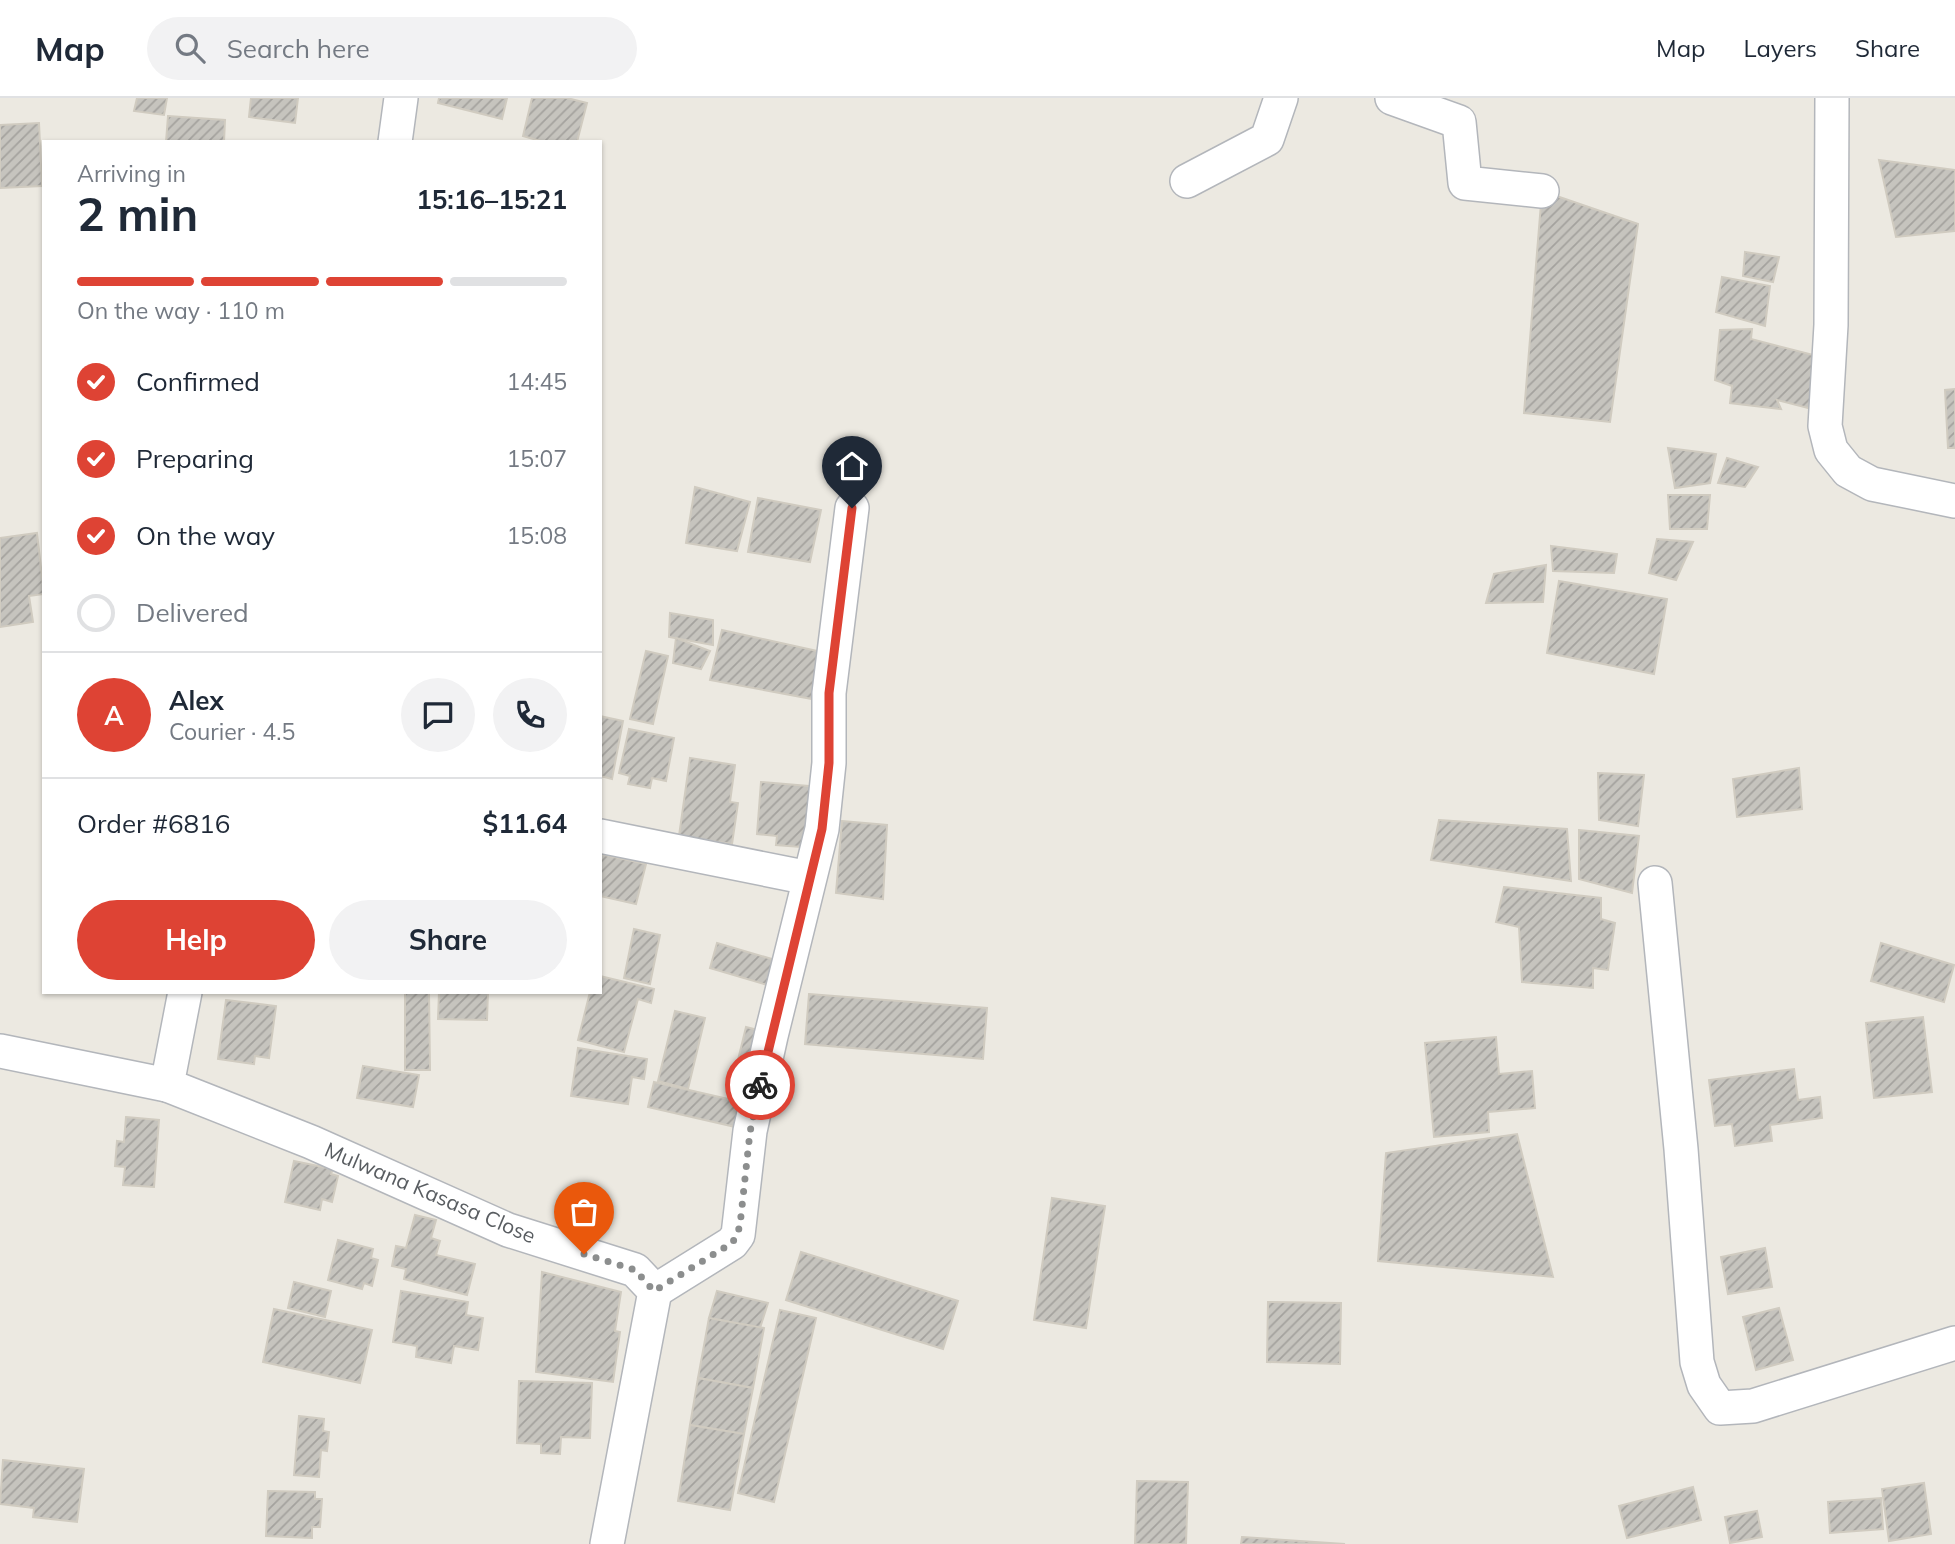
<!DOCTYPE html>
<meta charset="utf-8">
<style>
:root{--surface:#fff;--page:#f2f2f3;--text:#1f2937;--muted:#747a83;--line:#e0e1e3;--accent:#de4334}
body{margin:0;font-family:Mulish,sans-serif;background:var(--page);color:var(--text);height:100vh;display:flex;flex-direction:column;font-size:26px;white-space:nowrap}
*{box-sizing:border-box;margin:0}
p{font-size:23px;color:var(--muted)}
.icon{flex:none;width:38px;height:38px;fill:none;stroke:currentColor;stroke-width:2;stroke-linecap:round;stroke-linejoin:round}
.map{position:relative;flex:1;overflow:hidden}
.panel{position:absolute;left:42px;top:42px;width:560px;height:854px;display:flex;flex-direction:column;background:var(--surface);border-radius:0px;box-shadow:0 2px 5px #0004}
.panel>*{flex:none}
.pin{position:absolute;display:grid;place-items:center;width:60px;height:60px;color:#fff;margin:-72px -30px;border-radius:50% 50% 50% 0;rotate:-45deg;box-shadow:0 0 7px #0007}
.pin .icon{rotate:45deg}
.courier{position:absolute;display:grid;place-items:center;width:70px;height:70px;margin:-35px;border:5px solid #de4334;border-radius:50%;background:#fff;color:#222;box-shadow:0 2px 9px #0007}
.head em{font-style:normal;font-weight:700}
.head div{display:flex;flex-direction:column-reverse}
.head{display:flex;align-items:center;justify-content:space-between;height:119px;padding:0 35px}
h1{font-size:46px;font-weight:700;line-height:52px}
.bar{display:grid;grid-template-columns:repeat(4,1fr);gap:10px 7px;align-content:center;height:84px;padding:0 35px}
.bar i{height:9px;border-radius:5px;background:var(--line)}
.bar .selected{background:var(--accent)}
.bar p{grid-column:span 4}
.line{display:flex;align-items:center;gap:18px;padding:0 35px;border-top:2px solid var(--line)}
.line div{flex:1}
.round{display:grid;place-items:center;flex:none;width:74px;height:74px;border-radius:37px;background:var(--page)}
ol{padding:0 35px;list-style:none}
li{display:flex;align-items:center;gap:21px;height:77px}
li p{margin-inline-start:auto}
li .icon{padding:7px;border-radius:50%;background:var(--accent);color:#fff;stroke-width:4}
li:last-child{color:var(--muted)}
li i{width:38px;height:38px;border:4px solid var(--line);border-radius:50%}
.primary-button{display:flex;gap:14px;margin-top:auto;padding:14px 35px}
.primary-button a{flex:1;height:80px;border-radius:42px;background:var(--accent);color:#fff;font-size:28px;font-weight:700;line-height:80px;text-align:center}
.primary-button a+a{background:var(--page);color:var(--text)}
header{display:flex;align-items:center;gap:42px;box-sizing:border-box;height:98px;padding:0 35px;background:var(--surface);border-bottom:2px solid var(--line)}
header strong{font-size:33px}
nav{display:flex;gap:38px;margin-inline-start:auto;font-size:24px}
.search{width:490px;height:63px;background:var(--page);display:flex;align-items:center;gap:18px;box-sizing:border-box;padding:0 24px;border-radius:38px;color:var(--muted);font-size:26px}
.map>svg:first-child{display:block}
.building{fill:url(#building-hatch);stroke:#d0cbc0;stroke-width:2}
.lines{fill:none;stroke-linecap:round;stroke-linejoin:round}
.street-casing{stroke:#b3b6bb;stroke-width:36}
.street{stroke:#fff;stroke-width:33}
.done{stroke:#8c8e8e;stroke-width:7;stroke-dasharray:0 12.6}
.route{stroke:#de4334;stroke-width:9}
.labels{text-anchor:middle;stroke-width:7;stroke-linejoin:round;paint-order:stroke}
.street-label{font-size:21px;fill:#595d61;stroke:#fff}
</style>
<header>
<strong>Map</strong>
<div class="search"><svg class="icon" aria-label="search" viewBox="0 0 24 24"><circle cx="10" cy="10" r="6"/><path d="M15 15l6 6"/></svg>Search here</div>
<nav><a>Map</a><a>Layers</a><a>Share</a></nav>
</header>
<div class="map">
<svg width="1955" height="1446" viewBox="0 0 1955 1446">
<defs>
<pattern id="building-hatch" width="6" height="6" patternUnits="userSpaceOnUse" patternTransform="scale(1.75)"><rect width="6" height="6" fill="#c6c4be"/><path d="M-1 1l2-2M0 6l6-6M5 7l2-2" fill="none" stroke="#a4a29e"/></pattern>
</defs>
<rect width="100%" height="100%" fill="#ece9e1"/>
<g class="building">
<path d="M137,0H167L164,17L134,13Z"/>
<path d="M251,0H298L295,25L249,19Z"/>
<path d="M439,0H507L502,21L438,5Z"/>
<path d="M532,0H567L587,5L577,44H544L523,38Z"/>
<path d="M168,18L225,22L224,44H166Z"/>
<path d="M39,25L42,88L0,90V27Z"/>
<path d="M1879,62L1955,72V133L1896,139Z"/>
<path d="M1542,93L1638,126L1610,324L1524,315Z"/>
<path d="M1745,154L1779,159L1773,184L1743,178Z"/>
<path d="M1722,179L1770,188L1765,228L1716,214Z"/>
<path d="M1752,231L1751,241L1821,259L1812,311L1777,302L1781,311L1730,305L1732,288L1715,282L1720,232Z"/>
<path d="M1955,291V350H1948L1945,292Z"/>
<path d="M1668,350L1716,356L1710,385L1675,390Z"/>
<path d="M1727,360L1758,369L1745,389L1718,385Z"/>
<path d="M695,389L750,404L737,453L686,445Z"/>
<path d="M1668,397H1710L1707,431H1670Z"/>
<path d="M758,400L821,412L810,464L748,454Z"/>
<path d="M37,435L44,496L29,498L33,524L0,529V440Z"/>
<path d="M1657,441L1693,444L1676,482L1649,475Z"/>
<path d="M1551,448L1617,456L1614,475L1553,473Z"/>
<path d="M1546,467L1543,504L1486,505L1494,476Z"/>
<path d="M1559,483L1667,501L1654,576L1547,555Z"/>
<path d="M670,515L713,522V547L669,539Z"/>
<path d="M722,532L822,554L812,601L710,582Z"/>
<path d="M676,540L710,553L701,571L673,565Z"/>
<path d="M646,553L668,558L653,626L630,621Z"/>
<path d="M600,618L623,623L612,681L600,678Z"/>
<path d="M629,631L674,640L666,683L652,680L650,690L628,686L630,678L619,675Z"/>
<path d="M690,660L735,667L730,704L738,705L732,746L679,738Z"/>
<path d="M1799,670L1802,711L1737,719L1733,681Z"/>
<path d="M1598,675L1644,677L1638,728L1599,722Z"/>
<path d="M761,684L820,689L814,750L776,747L777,738L757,736Z"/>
<path d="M1439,722L1567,731L1571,783L1431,762Z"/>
<path d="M842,723L887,727L883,801L836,795Z"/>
<path d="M1579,732L1639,738L1632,795L1579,781Z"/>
<path d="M600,756L646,766L636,806L600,798Z"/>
<path d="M1504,789L1601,800V821L1615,825L1608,872L1593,870V890L1522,884L1519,829L1496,824Z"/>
<path d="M634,831L660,837L650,886L624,880Z"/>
<path d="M717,845L782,864L774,889L710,870Z"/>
<path d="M1881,845L1954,867L1944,904L1871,883Z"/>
<path d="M600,878L654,891L651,905L638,901L624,954L578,942L590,894H600Z"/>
<path d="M405,894H429L430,972H405Z"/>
<path d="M439,894H488L487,922L438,921Z"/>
<path d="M809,896L987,910L983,961L805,946Z"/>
<path d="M226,902L276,908L269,960L255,958L254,966L218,961Z"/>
<path d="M675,913L705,920L688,991L658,983Z"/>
<path d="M1923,919L1932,994L1874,1000L1866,925Z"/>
<path d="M746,929L766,934L749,1004L729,999Z"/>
<path d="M1496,939L1499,976L1532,973L1535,1010L1488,1014L1489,1034L1434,1039L1425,945Z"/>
<path d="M578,950L647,961L644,981L632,979L628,1006L571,998Z"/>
<path d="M363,968L419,977L413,1009L357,1000Z"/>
<path d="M1794,971L1798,1002L1820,999L1822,1020L1770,1027L1772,1043L1735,1048L1732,1026L1715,1028L1709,982Z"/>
<path d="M654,984L750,1006L744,1031L648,1009Z"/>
<path d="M126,1019L159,1022L154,1089L123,1087L125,1069L115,1068L117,1043L124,1044Z"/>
<path d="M1517,1036L1553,1179L1378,1163L1386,1055Z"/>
<path d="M294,1063L333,1071L331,1076L338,1078L332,1104L322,1101L320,1112L285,1104Z"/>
<path d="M1052,1100L1105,1108L1086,1230L1034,1222Z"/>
<path d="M415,1117L436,1122L431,1140L440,1143L436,1157L475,1166L467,1197L404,1181L406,1171L392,1168L396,1148L406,1150Z"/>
<path d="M338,1142L373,1151L371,1160L378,1162L372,1188L364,1185L362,1191L328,1182Z"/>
<path d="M1765,1150L1772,1189L1728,1196L1721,1159Z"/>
<path d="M801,1154L958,1203L943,1251L786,1202Z"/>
<path d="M542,1174L621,1194L615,1233L620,1234L613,1284L536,1274Z"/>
<path d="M294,1184L331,1193L325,1219L288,1210Z"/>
<path d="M401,1193L468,1204L466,1217L483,1220L478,1252L454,1248L451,1265L416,1259L417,1248L393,1244Z"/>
<path d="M717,1193L768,1205L760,1230L709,1220Z"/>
<path d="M1268,1204L1341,1205L1340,1266L1267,1264Z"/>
<path d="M1779,1210L1793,1262L1756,1272L1743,1219Z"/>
<path d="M274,1211L372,1232L360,1285L263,1264Z"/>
<path d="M780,1212L816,1220L774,1404L738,1395Z"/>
<path d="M709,1220L764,1230L753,1290L698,1280Z"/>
<path d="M698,1280L753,1290L744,1336L690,1327Z"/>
<path d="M519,1283L592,1285L590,1340L561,1339L560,1356L541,1355V1346L517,1345Z"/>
<path d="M299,1318L324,1321L323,1333L329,1334L327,1353L321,1352L319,1379L294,1377Z"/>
<path d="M690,1327L744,1336L730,1412L678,1403Z"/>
<path d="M3,1362L84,1371L77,1424L33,1419L34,1410L0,1406Z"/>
<path d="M1137,1383L1188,1384L1186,1446H1135Z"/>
<path d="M1924,1385L1931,1436L1889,1443L1882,1391Z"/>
<path d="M1693,1389L1701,1422L1627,1440L1619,1408Z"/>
<path d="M268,1393L315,1394V1401H322L320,1429H312V1440L266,1438Z"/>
<path d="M1881,1400L1883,1431L1830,1435L1828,1404Z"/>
<path d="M1757,1413L1762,1439L1730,1445L1725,1419Z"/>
<path d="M1242,1439L1345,1446H1241Z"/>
</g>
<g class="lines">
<defs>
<g id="street">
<path d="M1392,0L1459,24L1465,85L1542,93"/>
<path d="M1832,0L1831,227L1825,328L1831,352L1848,373L1872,386L1955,403"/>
<path d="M395,44L401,0"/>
<path d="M1187,83L1267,41L1281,0"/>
<path d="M600,738L809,780"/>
<path d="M1655,785L1681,1051L1697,1264L1704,1287L1720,1310L1753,1308L1955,1245"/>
<path d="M185,894L167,987L311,1044L508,1132L635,1172L655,1193L607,1446"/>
<path d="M0,953L167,987"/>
<path d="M655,1193L732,1145L738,1137L750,1033L771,938L822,731L829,665V595L852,410"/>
</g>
</defs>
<use href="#street" class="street-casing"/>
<use href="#street" class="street"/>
</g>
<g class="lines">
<path class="done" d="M584,1156L635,1172L654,1193L732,1145L737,1137L740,1127L750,1034L760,987"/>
<path class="route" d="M760,987L822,731L829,665V595L852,410"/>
</g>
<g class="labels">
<g class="street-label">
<text transform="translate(430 1095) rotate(23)" y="7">Mulwana Kasasa Close</text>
</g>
</g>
</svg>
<div class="pin" style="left:584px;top:1156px;background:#ea580c"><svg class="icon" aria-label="bag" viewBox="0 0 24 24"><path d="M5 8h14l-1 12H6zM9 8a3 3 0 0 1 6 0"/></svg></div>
<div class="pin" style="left:852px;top:410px;background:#1f2937"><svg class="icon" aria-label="home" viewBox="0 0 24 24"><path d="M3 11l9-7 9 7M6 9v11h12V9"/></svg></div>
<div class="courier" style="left:760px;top:987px"><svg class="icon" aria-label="bike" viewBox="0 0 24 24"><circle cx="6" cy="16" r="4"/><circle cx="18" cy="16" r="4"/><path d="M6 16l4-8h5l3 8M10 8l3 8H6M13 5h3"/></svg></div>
<section class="panel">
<div class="head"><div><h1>2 min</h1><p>Arriving in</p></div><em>15:16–15:21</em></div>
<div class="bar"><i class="selected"></i><i class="selected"></i><i class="selected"></i><i></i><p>On the way · 110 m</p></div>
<ol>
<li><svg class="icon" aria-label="check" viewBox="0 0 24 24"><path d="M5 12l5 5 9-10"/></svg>Confirmed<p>14:45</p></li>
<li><svg class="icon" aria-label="check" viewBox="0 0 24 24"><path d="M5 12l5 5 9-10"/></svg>Preparing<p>15:07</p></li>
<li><svg class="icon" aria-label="check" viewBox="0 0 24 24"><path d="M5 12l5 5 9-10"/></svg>On the way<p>15:08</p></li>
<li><i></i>Delivered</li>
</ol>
<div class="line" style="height:126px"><b class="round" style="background:var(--accent);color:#fff">A</b><div><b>Alex</b><p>Courier · 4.5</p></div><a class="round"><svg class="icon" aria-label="chat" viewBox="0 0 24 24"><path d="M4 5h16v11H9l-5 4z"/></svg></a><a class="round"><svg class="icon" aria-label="phone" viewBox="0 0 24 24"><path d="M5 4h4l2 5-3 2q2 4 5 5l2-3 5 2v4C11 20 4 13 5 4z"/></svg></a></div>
<div class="line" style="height:91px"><div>Order #6816</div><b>$11.64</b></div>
<div class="primary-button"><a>Help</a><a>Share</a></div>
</section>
</div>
